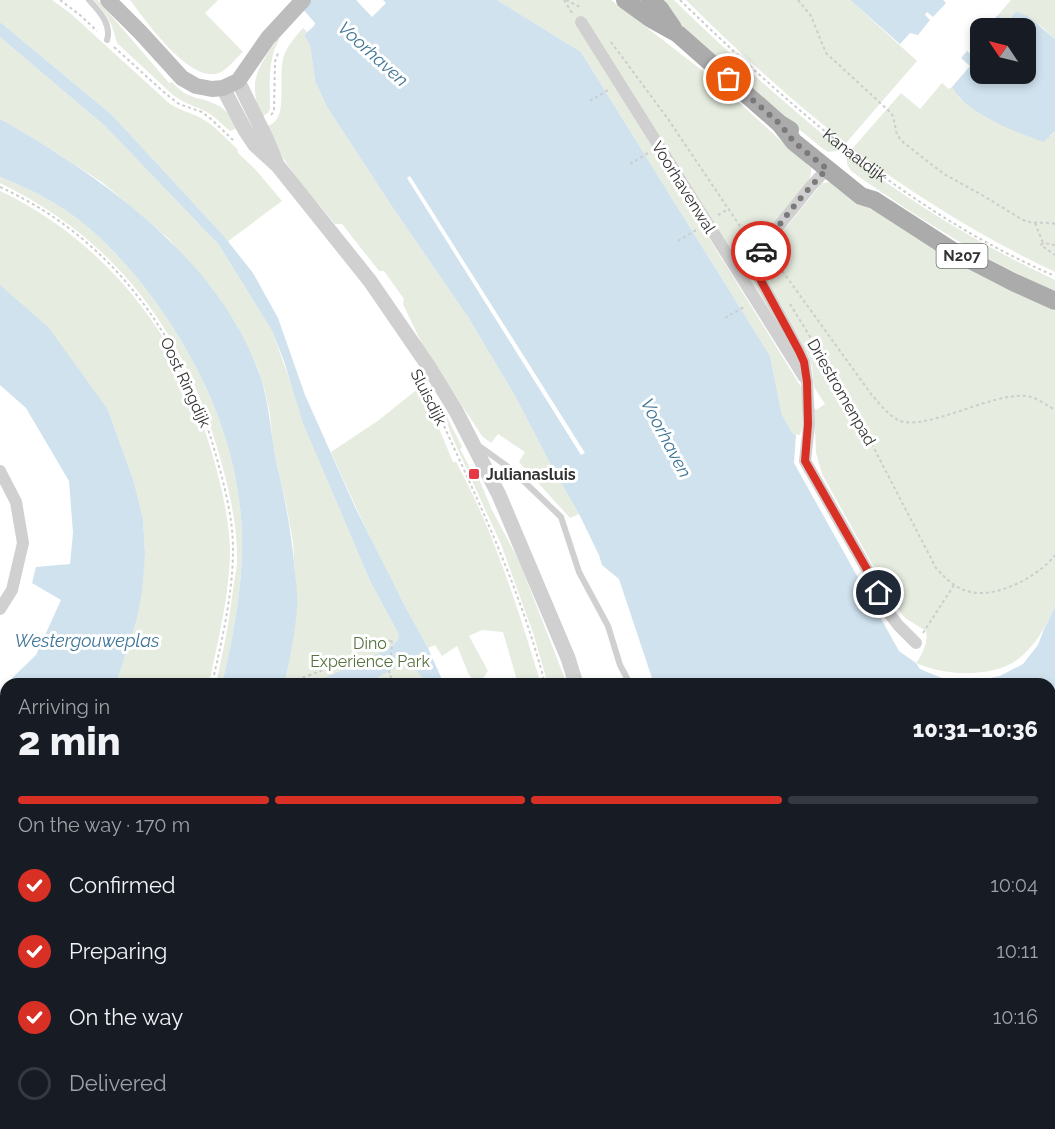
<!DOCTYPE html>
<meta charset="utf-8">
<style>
:root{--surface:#171b24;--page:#242831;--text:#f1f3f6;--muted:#9ea1a6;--line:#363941;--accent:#d93025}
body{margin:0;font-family:Raleway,sans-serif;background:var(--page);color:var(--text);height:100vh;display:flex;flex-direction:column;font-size:22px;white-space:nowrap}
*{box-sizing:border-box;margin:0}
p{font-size:20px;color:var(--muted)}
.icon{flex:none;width:33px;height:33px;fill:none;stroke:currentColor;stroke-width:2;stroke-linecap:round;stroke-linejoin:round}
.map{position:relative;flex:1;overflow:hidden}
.sheet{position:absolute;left:0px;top:678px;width:1056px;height:452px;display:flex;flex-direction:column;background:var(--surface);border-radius:18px 18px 0 0;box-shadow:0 3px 9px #0003}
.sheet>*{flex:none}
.needle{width:39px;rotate:305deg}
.tools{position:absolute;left:970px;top:18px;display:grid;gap:12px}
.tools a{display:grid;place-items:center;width:66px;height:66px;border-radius:12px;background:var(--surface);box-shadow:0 3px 9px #0003;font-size:30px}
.pin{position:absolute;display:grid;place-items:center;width:51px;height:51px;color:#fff;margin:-26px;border:3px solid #fff;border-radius:50%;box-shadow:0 2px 6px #0007}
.courier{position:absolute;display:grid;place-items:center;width:60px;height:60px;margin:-30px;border:4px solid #d93025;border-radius:50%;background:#fff;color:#222;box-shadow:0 2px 8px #0007}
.overview em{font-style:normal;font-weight:800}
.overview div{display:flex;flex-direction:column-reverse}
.overview{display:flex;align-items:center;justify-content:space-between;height:102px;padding:0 18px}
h1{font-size:39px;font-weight:800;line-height:45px}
.bar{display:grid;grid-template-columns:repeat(4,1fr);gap:9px 6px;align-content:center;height:72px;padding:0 18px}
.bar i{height:8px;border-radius:4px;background:var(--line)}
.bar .selected{background:var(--accent)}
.bar p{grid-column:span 4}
ol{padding:0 18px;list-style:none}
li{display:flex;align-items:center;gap:18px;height:66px}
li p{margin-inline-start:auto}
li .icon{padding:6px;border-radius:50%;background:var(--accent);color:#fff;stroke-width:4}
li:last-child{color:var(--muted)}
li i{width:33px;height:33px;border:3px solid var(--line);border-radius:50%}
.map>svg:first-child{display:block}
.green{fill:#e6ecdf}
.water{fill:#cfe2ee}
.pier{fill:#fff}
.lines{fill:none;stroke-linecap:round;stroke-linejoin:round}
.path{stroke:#cdcdcd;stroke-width:2;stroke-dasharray:3 3;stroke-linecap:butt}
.service{stroke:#d0d0d0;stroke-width:6}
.minor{stroke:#d0d0d0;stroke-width:12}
.tertiary{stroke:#d0d0d0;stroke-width:15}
.secondary{stroke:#bdbdbd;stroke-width:16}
.primary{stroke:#ababab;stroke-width:18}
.done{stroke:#7a7a7a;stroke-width:6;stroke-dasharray:0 10.8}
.route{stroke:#d93025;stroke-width:8}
.poi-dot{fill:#e63946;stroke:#fff;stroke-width:2}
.labels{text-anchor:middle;stroke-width:6;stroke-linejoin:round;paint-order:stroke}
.shield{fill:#fff;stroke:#707070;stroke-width:1.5}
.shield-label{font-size:15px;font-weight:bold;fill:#333}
.street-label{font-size:16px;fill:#333;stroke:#fff}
.poi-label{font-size:16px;font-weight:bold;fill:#333;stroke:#fff;text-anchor:start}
.park-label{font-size:16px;fill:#56703f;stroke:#fff}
.water-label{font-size:18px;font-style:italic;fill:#3f7597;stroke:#fff}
</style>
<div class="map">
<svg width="1055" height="1129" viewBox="0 0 1055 1129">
<rect width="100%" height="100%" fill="#fff"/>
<g class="green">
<path d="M0,0H52L70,13L170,104C180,110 191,113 201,118C215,126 227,139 238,150L237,152L255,169L282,201L227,242L223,235L112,115L0,22Z"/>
<path d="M94,0H98L169,83L172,82C190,102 200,95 219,106C228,111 233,120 238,128L230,131L213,116L205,111L184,102L173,95L117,43L112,26L106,15Z"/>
<path d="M130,0H218L205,13L243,52C237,57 226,71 219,73C190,84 146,21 130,0Z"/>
<path d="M497,0H611L712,78L811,168V173L809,180L758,245L751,263L752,273L798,360L584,17L575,22L803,390L804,421L800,435L792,434L782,415L770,356L581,52Z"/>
<path d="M658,0H674C727,52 782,101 839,148L837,151L828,152L822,148C765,102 707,55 658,0Z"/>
<path d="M686,0H850L917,61L846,143C790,99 736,50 686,0Z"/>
<path d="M1011,0H1055V39L1041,26L1016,11L1006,22L998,15Z"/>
<path d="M303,28L307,32L304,35L310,45L315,81L327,107L393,208L468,317L515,396L552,467L579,514L570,518L519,462L525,452L498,434L491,443L482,436L423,346L403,304L404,299L384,271H379L342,224H335L299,181L281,155L266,127C270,125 274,123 277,119C285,107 279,75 283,59C286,47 295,37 303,28Z"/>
<path d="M0,37L105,126L219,245L272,331L318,458L370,581L425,684H284L297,607L293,542L286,504L273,446L270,414L265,391L258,368L249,349L235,322L213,290L169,239L103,183L60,155L0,119Z"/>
<path d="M278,38L279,40C267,61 270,86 270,109L268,113L261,117C248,79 257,70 278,38Z"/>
<path d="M942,83L949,89L952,87L959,98L996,122L1051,136L1055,131V272C983,238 916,196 852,149L901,93L920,109Z"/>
<path d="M849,156C914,204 982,246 1055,280V292C983,259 916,217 851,171L847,164V158Z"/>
<path d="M0,177C30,189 58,203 83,223C142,271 199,357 222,428C231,453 237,482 240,508C247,564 235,630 222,684H216C223,652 229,623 233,590C234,581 236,572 237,563C238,528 230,494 221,461C187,336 118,240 0,183Z"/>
<path d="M831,182C903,230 976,275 1055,311V607C1046,626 1034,648 1017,660C991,678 944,676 916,663C923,654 928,642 926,631L905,618L895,605L822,474L816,453L814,407L816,410L825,404L814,387L812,367L808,355L766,278C763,268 764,260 768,250L822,183Z"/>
<path d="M0,191C75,226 139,289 177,362C193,393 204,426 214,460C222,489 229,519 230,549C230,593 218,641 209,684H116L137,619L145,553L143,519L134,482L108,410L0,285Z"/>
<path d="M420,387L430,407L453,462H456C494,531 518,609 541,684H518L503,632L482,630L469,636L488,671L483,678L475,681L469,675L457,646L442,656L435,645L428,648C392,584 360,518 331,452L379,420Z"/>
<path d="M437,397L462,447L460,449L476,479H479L492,510L519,561L567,684H548L533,633L501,544L453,439Z"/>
<path d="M6,1088V1124H79L78,1129H0V1117Z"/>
<path d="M164,1124H550L551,1129H163Z"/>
</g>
<g class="water">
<path d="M295,0H356L372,17L386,3L383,0H497L581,52L770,356L782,415L792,433L796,435L794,463L899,651L916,663L920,669L944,679L965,683L1000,676L1023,664L1038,645L1044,629L1055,607V798L1050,807V684H654L619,579L602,565L599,555L579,514L552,467L515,396L468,317L393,208L327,107L315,81L310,45L304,35L314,26L315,23Z"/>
<path d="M850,0H943L946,3L933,17L927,12L925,15L930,20L918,35L910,33L900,44Z"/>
<path d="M1016,11L1029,17L1055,39V131L1044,142C1017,133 964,112 952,87L970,66L961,58L967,51L976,59L981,53V74H1026V28H999L992,22L998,15L1007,22Z"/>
<path d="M0,22L112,115L223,235L253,273L278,318L305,395L355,507L406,608L428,648L444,684H425L411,659L366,684H311L389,649L398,640L399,635L370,581L303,423L284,361L272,331L219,245L105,126L0,37Z"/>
<path d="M0,119C101,176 213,255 257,367C270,399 270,435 278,469C286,503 292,537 295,572C296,584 298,596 297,608C295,633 290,660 284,684H222C235,630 247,564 240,508C237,482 231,453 222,428C199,357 142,271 83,223C58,203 30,189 0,177Z"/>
<path d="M0,285L49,328L108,410L134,482L143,519L145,553L142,592L137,619L116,684H6L36,655L61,600L32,583L36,567L70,564L73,533L69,481L26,408L0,385Z"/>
<path d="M6,684V1088L0,1117V690Z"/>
<path d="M93,1124H164L163,1129H92Z"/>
<path d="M698,1124H951L949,1129H697Z"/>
</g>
<path class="pier" d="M410,176L585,453L581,455L407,178Z"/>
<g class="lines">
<g class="path">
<path d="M60,0L80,15L97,31"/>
<path d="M564,0L572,13"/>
<path d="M566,0L582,8"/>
<path id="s1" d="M680,0C791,108 911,214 1055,276"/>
<path d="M798,0L811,16L826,53L889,111L893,116L897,135L904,143L944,174L982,195L1023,220C1035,225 1043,221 1055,224"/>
<path d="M611,42L668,119L750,241"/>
<path d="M114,47L166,94L179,104L202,112L211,119L233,140"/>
<path d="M590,101L608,90"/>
<path d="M271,115L274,111L275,62L278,53"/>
<path d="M630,164L648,153"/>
<path d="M0,187C114,239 185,341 217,459C225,488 233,519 233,549C233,594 222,640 212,684"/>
<path d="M718,215L729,209"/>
<path d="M1035,223L1043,243"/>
<path d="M678,241L696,230"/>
<path d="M1055,245L1043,243L1041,245L1055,255"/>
<path d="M771,258H773L871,394C879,403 887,414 898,420C923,433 992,392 1026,396C1036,397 1046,405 1055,410"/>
<path d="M790,304L850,402L936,568C946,579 956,589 971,592C998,598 1039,576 1055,555"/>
<path d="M725,318L744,307"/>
<path d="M439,415C479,503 521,590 545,684"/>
<path d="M923,633L954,585"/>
<path d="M354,638L359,649"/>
<path d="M293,684C298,677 303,678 310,675C316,673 319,671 324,670C333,663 343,660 354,657C356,651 361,645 369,645C376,645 371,649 378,646C383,645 388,642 391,639L392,643L389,675L398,684"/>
<path d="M1050,842L1055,845"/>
<path d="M1050,854L1055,856"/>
<path d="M81,1129L82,1124"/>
<path d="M444,1129L446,1124"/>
<path d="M470,1129L475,1124"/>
<path d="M599,1129V1124"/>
<path d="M672,1129V1124"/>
</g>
<g class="service">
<path d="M89,0C99,11 112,24 107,40"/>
<path d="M479,446L511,469L561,517L579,572L608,626L620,665L630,684"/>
</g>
<g class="minor">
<path d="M581,22L804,377"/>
<path d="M827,169L811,186L770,237L759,254L757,269L759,277L799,351L804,362L807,382L809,424L805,461L869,573L889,613L898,625L916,643"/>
<path d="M0,471L16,502L23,543L12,590L0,609"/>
</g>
<g class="tertiary">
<path d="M238,81L266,138L276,162"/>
<path d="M223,88L245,130L255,145L278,166L370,281L427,364L456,411L499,495L568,658L576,684"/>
<path d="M634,1129L635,1124"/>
</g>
<path class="secondary" d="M108,0L141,33L182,78L196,86L212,89L223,88L238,81L268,38L303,0"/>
<g class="primary">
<path d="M625,0L651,19L678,34L780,124L790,130"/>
<path d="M650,0L660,9L673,28"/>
<path d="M780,124L794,142L861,196L874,200L953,251L1013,282L1055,301"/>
</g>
</g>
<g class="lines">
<path class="done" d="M729,79L780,124L794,142L827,169C803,194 780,222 761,251"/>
<path class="route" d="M761,251C756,259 756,269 759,277L799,351L804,362L807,382L808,424L805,461L869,573L879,593"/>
</g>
<rect class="poi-dot" x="468" y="468" width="12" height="12" rx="3"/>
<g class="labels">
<rect class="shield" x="936.5" y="244" width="51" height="24" rx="4.5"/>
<g class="shield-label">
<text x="962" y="261">N207</text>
</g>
<g class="street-label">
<text dy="6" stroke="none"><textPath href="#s1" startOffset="234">Kanaaldijk</textPath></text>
<text transform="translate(684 187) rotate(58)" y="6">Voorhavenwal</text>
<text transform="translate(186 382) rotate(65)" y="6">Oost Ringdijk</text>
<text transform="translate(842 392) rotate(60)" y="6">Driestromenpad</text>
<text transform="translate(429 397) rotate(63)" y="6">Sluisdijk</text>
</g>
<g class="poi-label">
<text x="486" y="480">Julianasluis</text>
</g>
<g class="park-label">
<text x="370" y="649">Dino<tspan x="370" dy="18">Experience Park</tspan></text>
</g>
<g class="water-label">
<text transform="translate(373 54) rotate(42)" y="6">Voorhaven</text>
<text transform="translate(666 438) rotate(62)" y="6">Voorhaven</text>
<text x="87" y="647">Westergouweplas</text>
</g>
</g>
</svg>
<div class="tools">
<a><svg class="needle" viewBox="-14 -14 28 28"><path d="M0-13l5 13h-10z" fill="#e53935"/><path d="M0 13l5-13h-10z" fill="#9ea1a6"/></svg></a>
</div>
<div class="pin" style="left:729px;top:79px;background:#ea580c"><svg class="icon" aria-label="bag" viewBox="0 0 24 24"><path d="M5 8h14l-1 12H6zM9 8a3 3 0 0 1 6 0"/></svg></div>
<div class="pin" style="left:879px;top:593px;background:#1f2937"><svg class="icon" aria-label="home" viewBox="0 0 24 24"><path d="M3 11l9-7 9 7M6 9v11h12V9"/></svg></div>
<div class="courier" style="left:761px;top:251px"><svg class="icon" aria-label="car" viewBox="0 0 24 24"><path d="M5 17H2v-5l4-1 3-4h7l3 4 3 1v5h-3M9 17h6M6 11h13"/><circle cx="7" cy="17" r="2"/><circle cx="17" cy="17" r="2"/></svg></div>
<section class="sheet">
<div class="overview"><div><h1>2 min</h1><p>Arriving in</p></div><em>10:31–10:36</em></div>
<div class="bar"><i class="selected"></i><i class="selected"></i><i class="selected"></i><i></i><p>On the way · 170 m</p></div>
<ol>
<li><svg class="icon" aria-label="check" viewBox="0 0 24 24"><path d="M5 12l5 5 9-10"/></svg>Confirmed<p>10:04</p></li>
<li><svg class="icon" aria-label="check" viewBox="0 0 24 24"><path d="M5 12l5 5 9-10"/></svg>Preparing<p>10:11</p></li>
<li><svg class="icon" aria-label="check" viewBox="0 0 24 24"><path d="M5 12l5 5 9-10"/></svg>On the way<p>10:16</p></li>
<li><i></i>Delivered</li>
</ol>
</section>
</div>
